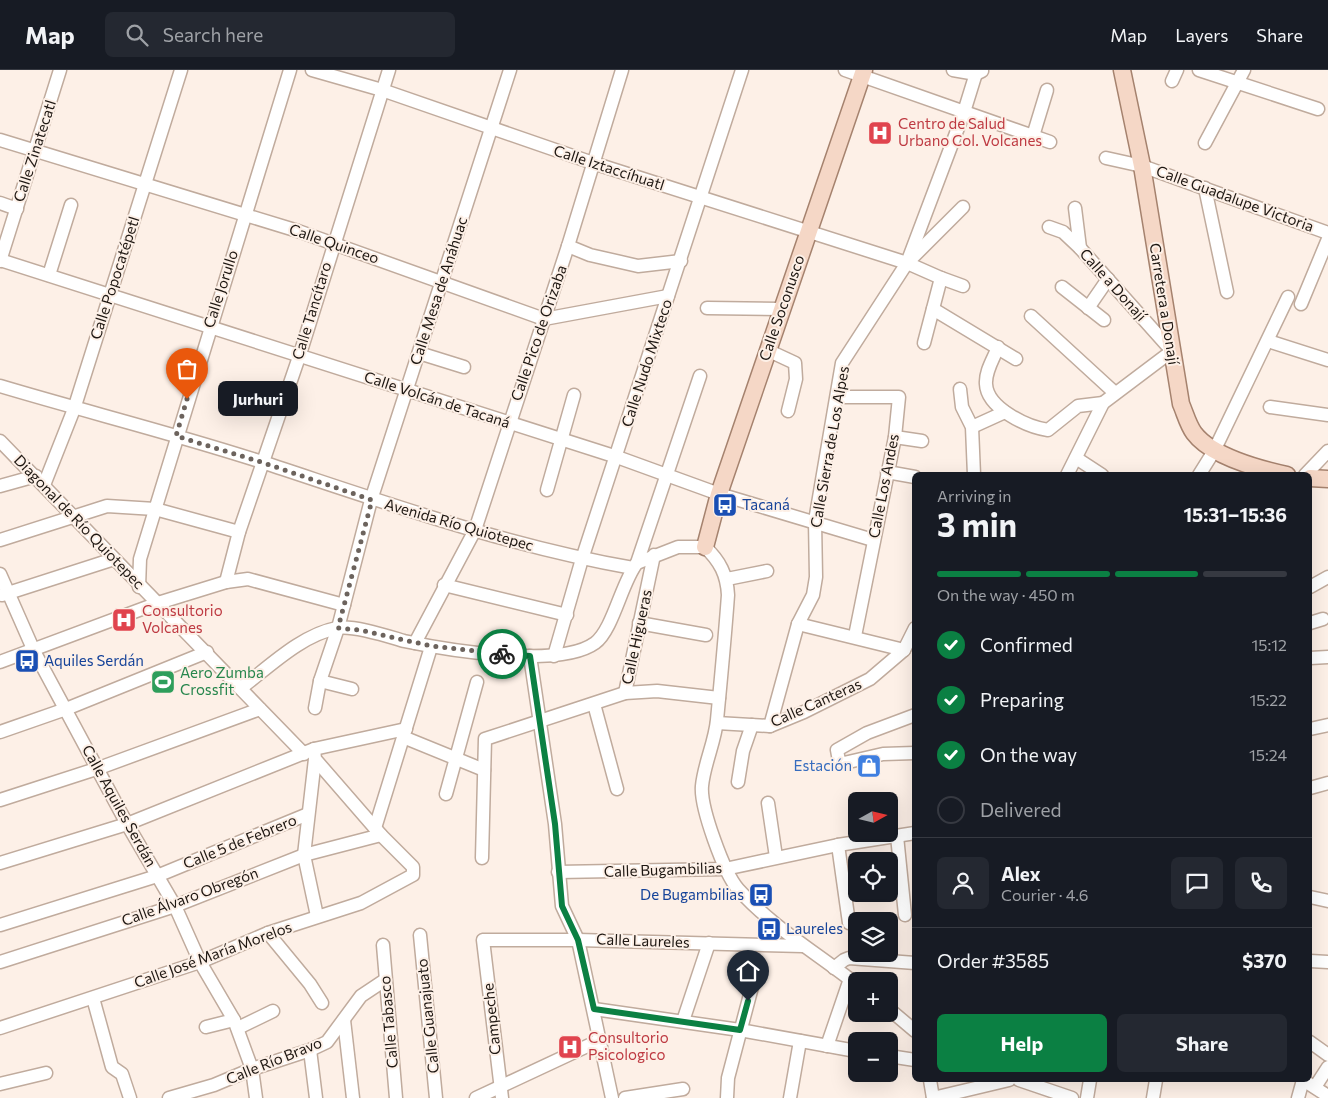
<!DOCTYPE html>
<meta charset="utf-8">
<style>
:root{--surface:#171b24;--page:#242831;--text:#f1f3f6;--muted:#9ea1a6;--line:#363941;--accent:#0b8043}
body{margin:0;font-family:Commissioner,sans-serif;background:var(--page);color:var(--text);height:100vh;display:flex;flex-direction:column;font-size:19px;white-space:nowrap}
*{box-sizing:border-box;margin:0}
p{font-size:16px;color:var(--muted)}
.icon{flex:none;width:28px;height:28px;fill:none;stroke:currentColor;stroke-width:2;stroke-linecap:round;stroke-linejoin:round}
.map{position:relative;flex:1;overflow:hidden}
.side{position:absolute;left:912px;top:402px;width:400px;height:610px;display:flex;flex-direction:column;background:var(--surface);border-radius:8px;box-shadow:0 5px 20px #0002}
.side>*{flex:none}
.needle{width:32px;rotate:82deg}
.controls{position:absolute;left:848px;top:722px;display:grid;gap:10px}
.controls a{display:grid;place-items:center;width:50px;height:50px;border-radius:8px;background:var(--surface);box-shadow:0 5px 20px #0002;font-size:25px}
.pin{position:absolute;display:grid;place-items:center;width:42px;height:42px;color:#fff;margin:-51px -21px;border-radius:50% 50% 50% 0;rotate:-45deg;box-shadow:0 0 5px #0007}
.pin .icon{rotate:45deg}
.courier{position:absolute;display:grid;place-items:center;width:50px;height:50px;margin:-25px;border:4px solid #0b8043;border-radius:50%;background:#fff;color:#222;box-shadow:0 1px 6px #0007}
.bubble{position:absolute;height:35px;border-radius:8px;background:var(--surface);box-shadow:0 5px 20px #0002;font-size:16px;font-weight:700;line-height:35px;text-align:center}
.summary em{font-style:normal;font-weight:700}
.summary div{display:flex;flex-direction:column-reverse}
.summary{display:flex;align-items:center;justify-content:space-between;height:85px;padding:0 25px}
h1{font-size:32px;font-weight:700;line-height:38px}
.bar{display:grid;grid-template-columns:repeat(4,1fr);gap:8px 5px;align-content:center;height:60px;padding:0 25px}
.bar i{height:6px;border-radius:4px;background:var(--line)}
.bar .on{background:var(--accent)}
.bar p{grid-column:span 4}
.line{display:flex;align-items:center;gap:12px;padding:0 25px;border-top:1px solid var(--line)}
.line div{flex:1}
.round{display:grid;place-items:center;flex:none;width:52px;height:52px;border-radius:8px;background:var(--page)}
ol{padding:0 25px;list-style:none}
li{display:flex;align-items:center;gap:15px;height:55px}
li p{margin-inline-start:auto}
li .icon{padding:5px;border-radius:50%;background:var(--accent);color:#fff;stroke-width:4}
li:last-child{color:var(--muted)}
li i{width:28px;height:28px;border:2px solid var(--line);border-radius:50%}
.primary-button{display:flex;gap:10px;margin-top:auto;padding:10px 25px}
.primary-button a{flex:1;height:58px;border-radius:8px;background:var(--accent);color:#fff;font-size:20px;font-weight:700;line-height:58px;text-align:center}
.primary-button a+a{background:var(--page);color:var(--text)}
header{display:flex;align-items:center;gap:30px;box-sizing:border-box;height:70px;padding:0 25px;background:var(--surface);border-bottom:1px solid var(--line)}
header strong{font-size:24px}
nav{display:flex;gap:28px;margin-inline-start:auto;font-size:18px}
.search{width:350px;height:45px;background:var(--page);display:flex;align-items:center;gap:12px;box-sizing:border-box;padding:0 18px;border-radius:8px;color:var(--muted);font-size:19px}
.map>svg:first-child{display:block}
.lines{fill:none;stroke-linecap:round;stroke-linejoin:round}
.minor-casing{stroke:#c0ab9d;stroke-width:15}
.major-casing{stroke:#a5826e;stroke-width:19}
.minor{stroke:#fff;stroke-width:12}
.major{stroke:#f5d7c6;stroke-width:16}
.done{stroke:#6c635d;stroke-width:5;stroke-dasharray:0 9}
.route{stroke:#0b8043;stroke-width:6}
.labels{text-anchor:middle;stroke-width:4;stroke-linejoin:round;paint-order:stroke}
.health-label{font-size:15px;fill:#be3a42;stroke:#fdf0e7;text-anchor:start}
.street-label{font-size:15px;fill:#1e1712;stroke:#fdf0e7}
.transit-label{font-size:15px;fill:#164399;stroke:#fdf0e7;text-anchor:start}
.leisure-label{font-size:15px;fill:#27864d;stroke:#fdf0e7;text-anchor:start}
.shop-label{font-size:15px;fill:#366cbe;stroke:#fdf0e7;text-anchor:end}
</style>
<header>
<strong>Map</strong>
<div class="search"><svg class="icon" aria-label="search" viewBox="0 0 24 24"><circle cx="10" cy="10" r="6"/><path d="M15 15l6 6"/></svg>Search here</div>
<nav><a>Map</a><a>Layers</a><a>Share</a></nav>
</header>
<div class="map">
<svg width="1328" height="1028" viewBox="0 0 1328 1028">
<rect width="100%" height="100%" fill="#fdf0e7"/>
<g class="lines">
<defs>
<g id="minor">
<path d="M312,0L382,20L593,93L907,193L941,208L963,216"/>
<path d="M845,0L1050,72"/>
<path d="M953,0L976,4L982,1"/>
<path d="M1199,0L1318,39"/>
<path d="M1172,11L1177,0"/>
<path d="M1033,66L1047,20"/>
<path d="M0,70L298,161L544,249L668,226"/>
<path d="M1205,73L1244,0"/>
<path d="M1106,88L1142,96L1328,163"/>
<path d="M1205,118L1227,222"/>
<path d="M0,133L17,139"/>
<path d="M1075,138L1080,178"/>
<path d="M1049,157L1063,162L1080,178L1172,281L1103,333L1067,405"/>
<path d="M568,176L590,185L638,196L681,191"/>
<path d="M911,189L963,137"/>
<path d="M0,190L617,387L719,424L873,470"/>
<path d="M0,191L60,0"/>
<path d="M49,205L71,135"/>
<path d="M1062,217L1104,250"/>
<path d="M1301,234L1328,169"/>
<path d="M707,238L781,239"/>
<path d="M1088,238L1108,209"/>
<path d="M933,239L1016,289"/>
<path d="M1031,246L1115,323"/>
<path d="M1268,271L1328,290"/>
<path d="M924,273L941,208"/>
<path d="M998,277C994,288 985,301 986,314C987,338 1027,357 1048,360L1078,336L1103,333"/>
<path d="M767,280L795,293L796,309L788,341"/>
<path d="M419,283L464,297"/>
<path d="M0,316C87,342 176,364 262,392C384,432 506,476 633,498"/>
<path d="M960,319L962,337L972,357L974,405"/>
<path d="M837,327H899L895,367L855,566"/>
<path d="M1270,337L1328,345"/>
<path d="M972,357L1005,342"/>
<path d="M895,367L922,371"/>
<path d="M0,371L304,684"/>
<path d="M1076,388L1102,405"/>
<path d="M887,402L915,407"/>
<path d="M1199,405L1214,381L1288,227"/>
<path d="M1305,405L1328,381"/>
<path d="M44,415L74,339L181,0"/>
<path d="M0,416L36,406"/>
<path d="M547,420L574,325"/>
<path d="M0,470L107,436L155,439L239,462"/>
<path d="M637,493L700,306"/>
<path d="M0,504L34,581L127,754L175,836L200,892L234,950L252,999L256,1028"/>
<path d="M727,509L767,501"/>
<path d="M226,512L239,462L300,284L389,0"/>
<path d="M444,515L567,545"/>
<path d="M139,517L140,489L290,0"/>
<path d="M1310,517L1328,507"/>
<path d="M2,525L114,489"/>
<path d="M639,553L706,565"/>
<path d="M1310,553L1323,549"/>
<path d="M798,554L904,580"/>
<path d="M415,573L475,460L568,176L622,0"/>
<path d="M530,586L555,754L562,836L578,870L612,1028"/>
<path d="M554,586L582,489L742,0"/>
<path d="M1310,588L1328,587"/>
<path d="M0,592L158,533L226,512L248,509L344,535"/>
<path d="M320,611L352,619"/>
<path d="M241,618C269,597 301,565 337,558C354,555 387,566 404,571C447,580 559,599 595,573C613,560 622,511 637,493L678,477H705C720,491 727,505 728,525C725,567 721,608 717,650C715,672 704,694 702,716C700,737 724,803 738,819C772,857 817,883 856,914"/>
<path d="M625,623L654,485"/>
<path d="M594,634L617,719"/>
<path d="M315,638L320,611L338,558L371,430L510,0"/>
<path d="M915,645L867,663L837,680L839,691L844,693L883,684L915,683"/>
<path d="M717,653L770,656L804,642L870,609L904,580L915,558"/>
<path d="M770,656L798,554L813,525L816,507L815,451L842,293L907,193L964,42L977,0"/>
<path d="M1310,659L1328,655"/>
<path d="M0,662L66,639L207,582"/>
<path d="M403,667L484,700"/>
<path d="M315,689L304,785L317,846"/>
<path d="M738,712L743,681L752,655"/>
<path d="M1310,718L1328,713"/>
<path d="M446,724L477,612"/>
<path d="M0,730L99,698L260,639"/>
<path d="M768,733L776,787"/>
<path d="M375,758L431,577"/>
<path d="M897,766L905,845"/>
<path d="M838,775L849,853"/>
<path d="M482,788L485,669L625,623L657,621L719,628"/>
<path d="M0,793L127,754L314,679L406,659"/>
<path d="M558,802L725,799L838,775L915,763"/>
<path d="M1310,827L1328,831"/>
<path d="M0,855L157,806L308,744"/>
<path d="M268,863L310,914L322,933"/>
<path d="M420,865L436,1028"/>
<path d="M383,875L396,1028"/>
<path d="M1310,891L1328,892"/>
<path d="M0,892L175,836L304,785L381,765"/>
<path d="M834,898L844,890L849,888L915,893"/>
<path d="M93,928L112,997L122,1004L130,1028"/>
<path d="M594,939L740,960L856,981"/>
<path d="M889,939L915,961"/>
<path d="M344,950L353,1028"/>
<path d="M683,951L709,873"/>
<path d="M206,957L234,950"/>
<path d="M0,958L200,892L268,863L361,833L413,805V797L381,765L315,689L314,679"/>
<path d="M238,958L273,941"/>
<path d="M1310,972L1328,985"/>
<path d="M827,976L850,909"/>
<path d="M310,980L316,1028"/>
<path d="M889,986L915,990"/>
<path d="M930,1010L933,1028"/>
<path d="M1019,1010L1072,1028"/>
<path d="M1303,1010L1328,1026"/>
<path d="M0,1014L46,1003"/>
<path d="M1315,1017L1328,997"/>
<path d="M169,1028L214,1015L252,999L310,980L327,972L361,926L385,910"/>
<path d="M476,1028L598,971"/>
<path d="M502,1028L483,870H578L803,876"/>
<path d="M625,1028L683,1019"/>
<path d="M727,1028L728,1008L752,917"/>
<path d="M790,1028L800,971"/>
<path d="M933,1028L1009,1010"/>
<path d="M1087,1028L1090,1010"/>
<path d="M1153,1028L1156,1010"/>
<path d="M1298,1028L1303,1010"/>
</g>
<g id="major">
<path d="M1122,0L1142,96L1181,334C1185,343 1188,355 1194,363C1211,386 1259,399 1287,405"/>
<path d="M1310,408L1328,409"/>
<path d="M705,477L719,424L864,0"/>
</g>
</defs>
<use href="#minor" class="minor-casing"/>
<use href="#major" class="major-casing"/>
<use href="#minor" class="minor"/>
<use href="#major" class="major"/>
</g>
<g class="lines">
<path class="done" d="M187,329L176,366L261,392L372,430L338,558L360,560L431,576L502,584"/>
<path class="route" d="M502,584L530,586L555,754L562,836L578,870L594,939L740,960L748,931"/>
</g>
<defs>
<symbol id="hospital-square" viewBox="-11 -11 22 22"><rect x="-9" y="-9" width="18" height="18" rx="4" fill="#e0444e" stroke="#fdf0e7"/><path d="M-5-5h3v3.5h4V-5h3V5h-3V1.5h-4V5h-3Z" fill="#fff"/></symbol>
<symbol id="bus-square" viewBox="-11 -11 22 22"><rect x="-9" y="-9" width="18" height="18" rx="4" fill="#1a4fb4" stroke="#fdf0e7"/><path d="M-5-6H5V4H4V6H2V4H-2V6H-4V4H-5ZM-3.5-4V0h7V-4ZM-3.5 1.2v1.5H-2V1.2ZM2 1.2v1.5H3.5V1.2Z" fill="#fff"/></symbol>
<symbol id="stadium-square" viewBox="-11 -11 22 22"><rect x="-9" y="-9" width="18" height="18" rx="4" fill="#2e9e5b" stroke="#fdf0e7"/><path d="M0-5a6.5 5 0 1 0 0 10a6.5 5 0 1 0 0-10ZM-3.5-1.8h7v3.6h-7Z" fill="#fff"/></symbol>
<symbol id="shop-square" viewBox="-11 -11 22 22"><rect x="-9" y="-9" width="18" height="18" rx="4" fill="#3f7fe0" stroke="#fdf0e7"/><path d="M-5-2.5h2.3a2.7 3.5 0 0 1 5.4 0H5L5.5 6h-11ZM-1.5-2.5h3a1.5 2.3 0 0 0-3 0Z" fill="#fff"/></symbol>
</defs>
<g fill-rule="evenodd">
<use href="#hospital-square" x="866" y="49" width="28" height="28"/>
<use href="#bus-square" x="711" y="421" width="28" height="28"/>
<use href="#hospital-square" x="110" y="536" width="28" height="28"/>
<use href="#bus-square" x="13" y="577" width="28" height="28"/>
<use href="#stadium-square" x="149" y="598" width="28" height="28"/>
<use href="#shop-square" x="855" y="682" width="28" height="28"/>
<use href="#bus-square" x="747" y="811" width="28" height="28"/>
<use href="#bus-square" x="755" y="845" width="28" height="28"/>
<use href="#hospital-square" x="556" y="963" width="28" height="28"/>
</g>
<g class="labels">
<g class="health-label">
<text x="898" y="59">Centro de Salud<tspan x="898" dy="17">Urbano Col. Volcanes</tspan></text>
<text x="142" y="546">Consultorio<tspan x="142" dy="17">Volcanes</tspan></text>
<text x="588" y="973">Consultorio<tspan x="588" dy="17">Psicologico</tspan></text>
</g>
<g class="street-label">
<text transform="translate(35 81) rotate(-72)" y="5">Calle Zinatecatl</text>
<text transform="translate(609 98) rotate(18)" y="5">Calle Iztaccíhuatl</text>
<text transform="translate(1235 129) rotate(20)" y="5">Calle Guadalupe Victoria</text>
<text transform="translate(334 174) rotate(19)" y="5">Calle Quinceo</text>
<text transform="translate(115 208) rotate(-72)" y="5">Calle Popocatépetl</text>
<text transform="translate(1113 215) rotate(48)" y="5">Calle a Donají</text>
<text transform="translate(221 219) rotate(-72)" y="5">Calle Jorullo</text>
<text transform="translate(439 221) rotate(-72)" y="5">Calle Mesa de Anáhuac</text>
<text transform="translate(1164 234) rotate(81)" y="5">Carretera a Donají</text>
<text transform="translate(782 238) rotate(-71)" y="5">Calle Soconusco</text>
<text transform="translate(312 241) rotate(-73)" y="5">Calle Tancítaro</text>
<text transform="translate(539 263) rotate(-71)" y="5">Calle Pico de Orizaba</text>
<text transform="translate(647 293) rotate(-72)" y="5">Calle Nudo Mixteco</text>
<text transform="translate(437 330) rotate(18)" y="5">Calle Volcán de Tacaná</text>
<text transform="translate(830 377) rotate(-80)" y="5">Calle Sierra de Los Alpes</text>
<text transform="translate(884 416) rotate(-79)" y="5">Calle Los Andes</text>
<text transform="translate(79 452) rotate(46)" y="5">Diagonal de Río Quiotepec</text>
<text transform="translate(459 455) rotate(16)" y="5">Avenida Río Quiotepec</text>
<text transform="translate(637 567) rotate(-78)" y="5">Calle Higueras</text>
<text transform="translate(816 633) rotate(-24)" y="5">Calle Canteras</text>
<text transform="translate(119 736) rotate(61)" y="5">Calle Aquiles Serdán</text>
<text transform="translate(240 772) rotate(-22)" y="5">Calle 5 de Febrero</text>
<text transform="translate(663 800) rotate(-2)" y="5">Calle Bugambilias</text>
<text transform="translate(190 827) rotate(-20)" y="5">Calle Álvaro Obregón</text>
<text transform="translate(643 871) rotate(2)" y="5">Calle Laureles</text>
<text transform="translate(213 885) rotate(-20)" y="5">Calle José María Morelos</text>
<text transform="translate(428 946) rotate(-96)" y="5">Calle Guanajuato</text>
<text transform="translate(492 949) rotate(-96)" y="5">Campeche</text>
<text transform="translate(389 952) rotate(-95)" y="5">Calle Tabasco</text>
<text transform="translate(274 991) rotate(-22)" y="5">Calle Río Bravo</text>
</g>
<g class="transit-label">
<text x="742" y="440">Tacaná</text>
<text x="44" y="596">Aquiles Serdán</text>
<text x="744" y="830" text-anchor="end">De Bugambilias</text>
<text x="786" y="864">Laureles</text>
</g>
<g class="leisure-label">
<text x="180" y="608">Aero Zumba<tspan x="180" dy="17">Crossfit</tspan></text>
</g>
<g class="shop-label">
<text x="852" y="701">Estación</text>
</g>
</g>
</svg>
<div class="controls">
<a><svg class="needle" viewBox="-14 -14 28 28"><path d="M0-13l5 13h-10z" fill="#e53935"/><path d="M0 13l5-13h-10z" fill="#9ea1a6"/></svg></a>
<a><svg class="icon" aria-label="locate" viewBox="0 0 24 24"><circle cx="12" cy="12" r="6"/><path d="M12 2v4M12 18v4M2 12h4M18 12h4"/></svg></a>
<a><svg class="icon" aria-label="layers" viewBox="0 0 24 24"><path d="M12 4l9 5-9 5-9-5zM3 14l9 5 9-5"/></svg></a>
<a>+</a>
<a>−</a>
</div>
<div class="pin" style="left:187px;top:329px;background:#ea580c"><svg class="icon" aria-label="bag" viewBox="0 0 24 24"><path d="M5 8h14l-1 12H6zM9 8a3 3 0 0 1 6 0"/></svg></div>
<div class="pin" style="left:748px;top:931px;background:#1f2937"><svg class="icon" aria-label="home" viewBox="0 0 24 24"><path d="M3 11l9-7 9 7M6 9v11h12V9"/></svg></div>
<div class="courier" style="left:502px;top:584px"><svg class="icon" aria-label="bike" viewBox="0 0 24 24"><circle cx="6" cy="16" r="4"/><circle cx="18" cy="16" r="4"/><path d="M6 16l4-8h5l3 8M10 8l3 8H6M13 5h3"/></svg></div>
<div class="bubble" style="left:218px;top:311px;width:80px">Jurhuri</div>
<section class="side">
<div class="summary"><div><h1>3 min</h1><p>Arriving in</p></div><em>15:31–15:36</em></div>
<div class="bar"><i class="on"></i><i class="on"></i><i class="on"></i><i></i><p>On the way · 450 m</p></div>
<ol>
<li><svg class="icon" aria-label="check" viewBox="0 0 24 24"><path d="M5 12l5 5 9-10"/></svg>Confirmed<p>15:12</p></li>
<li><svg class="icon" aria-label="check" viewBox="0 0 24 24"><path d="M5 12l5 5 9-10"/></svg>Preparing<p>15:22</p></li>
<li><svg class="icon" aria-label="check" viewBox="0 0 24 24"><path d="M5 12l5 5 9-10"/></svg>On the way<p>15:24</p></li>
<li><i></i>Delivered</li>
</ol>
<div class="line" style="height:90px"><a class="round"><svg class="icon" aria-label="person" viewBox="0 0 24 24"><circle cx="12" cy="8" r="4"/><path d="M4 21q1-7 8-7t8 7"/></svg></a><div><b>Alex</b><p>Courier · 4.6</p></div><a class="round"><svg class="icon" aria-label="chat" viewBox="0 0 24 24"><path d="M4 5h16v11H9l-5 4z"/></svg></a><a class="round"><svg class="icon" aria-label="phone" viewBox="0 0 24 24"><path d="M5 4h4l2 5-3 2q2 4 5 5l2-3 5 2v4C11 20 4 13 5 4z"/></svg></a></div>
<div class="line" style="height:65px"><div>Order #3585</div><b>$370</b></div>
<div class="primary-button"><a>Help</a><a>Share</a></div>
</section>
</div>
